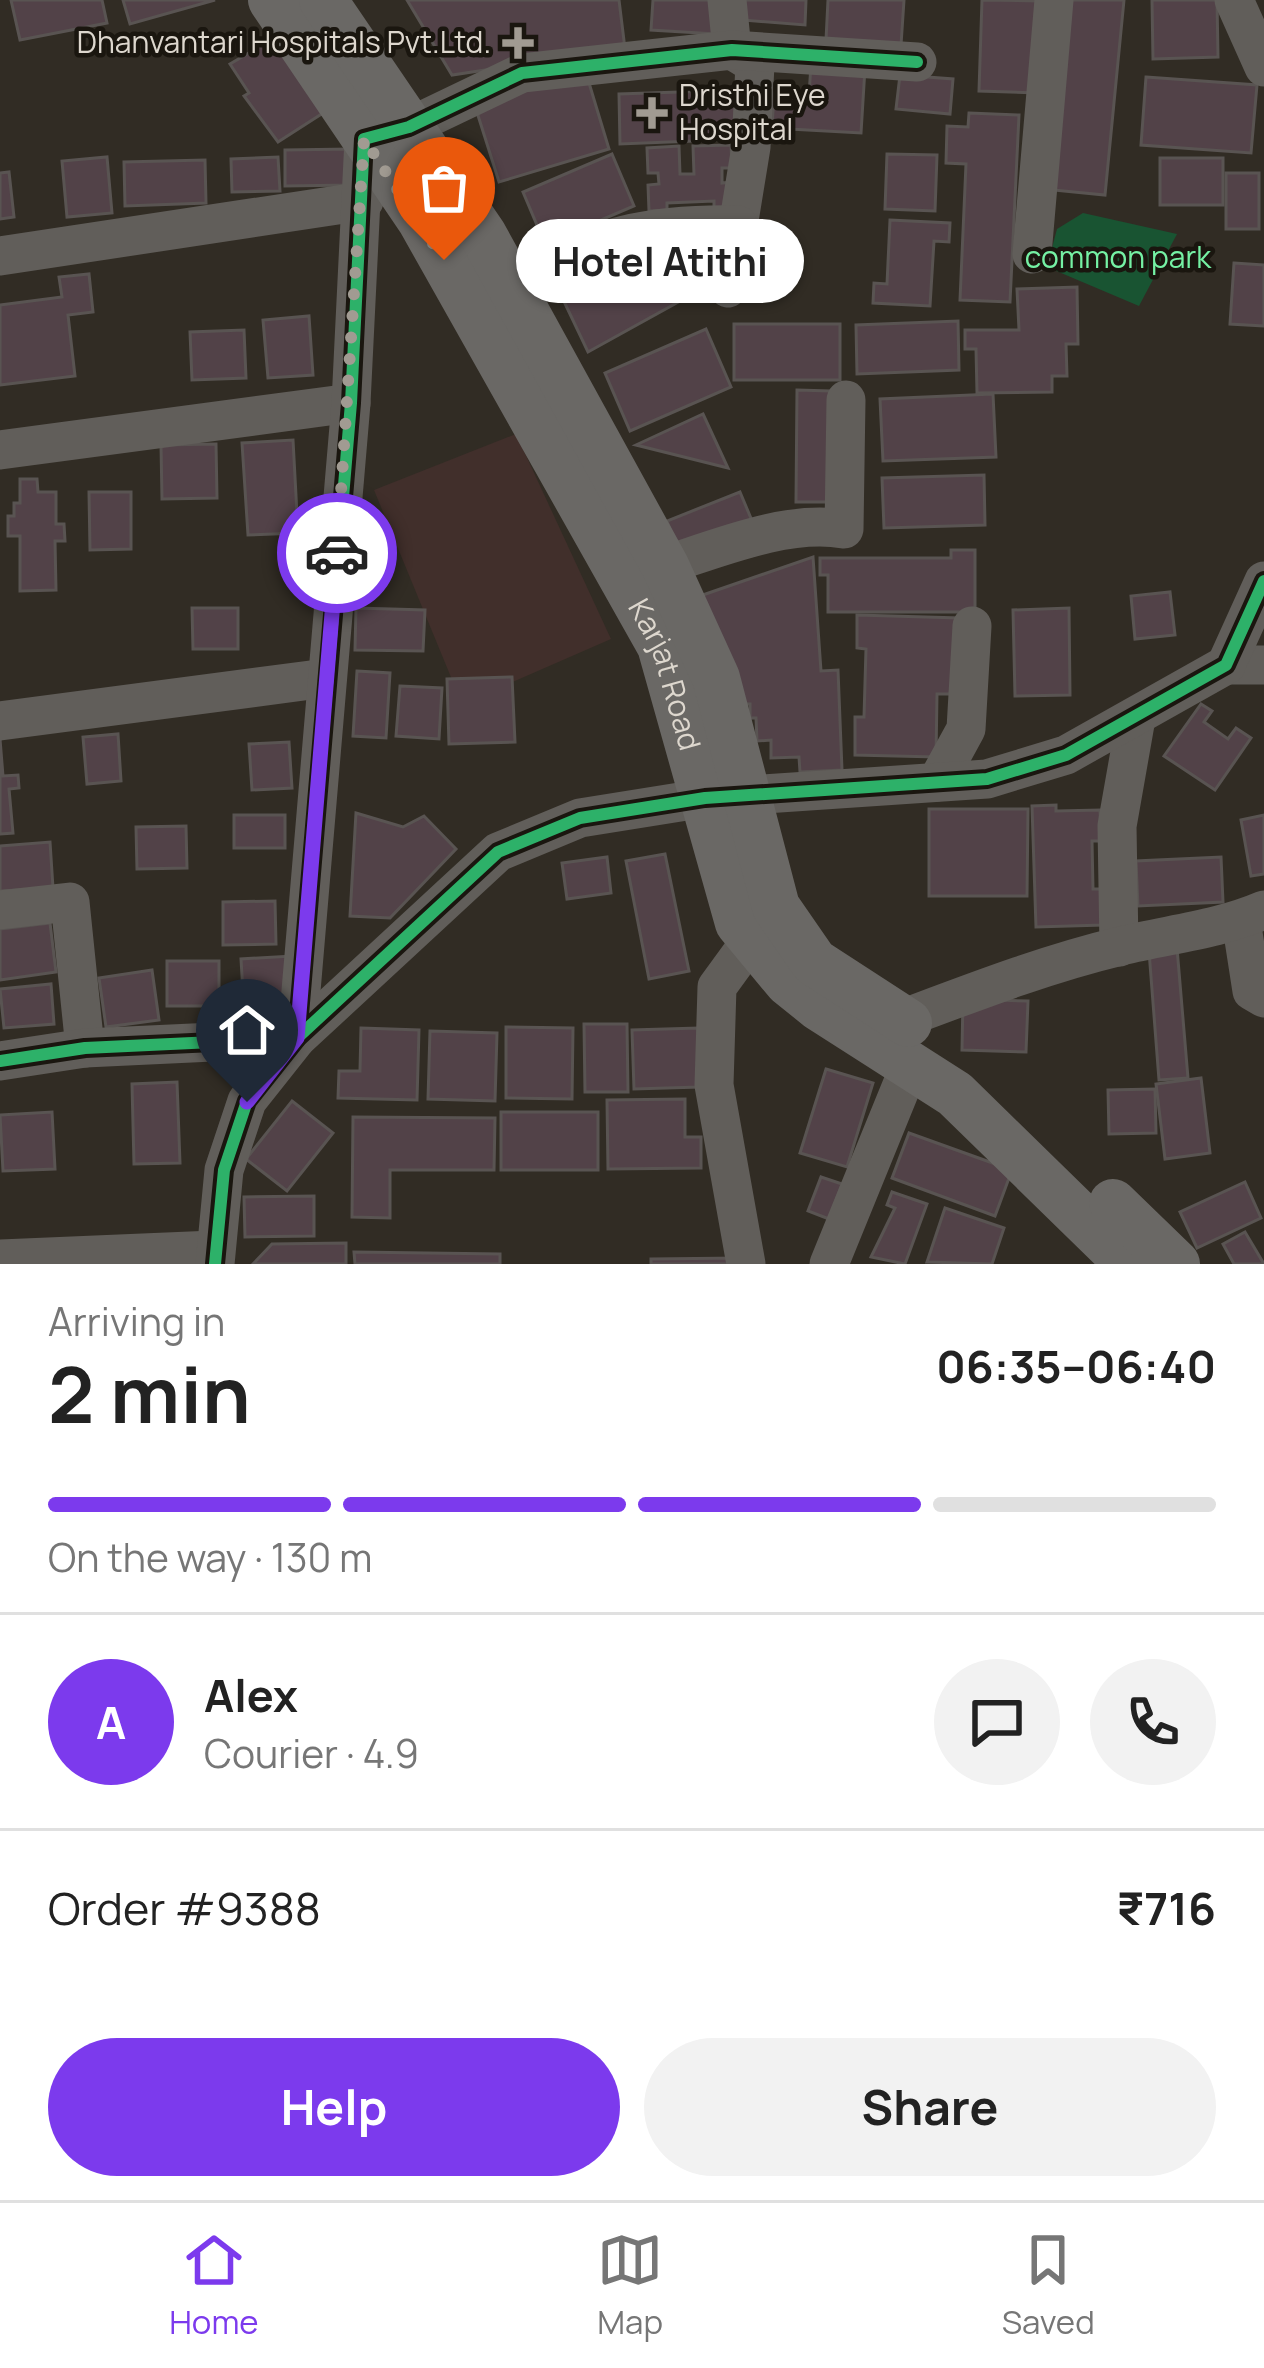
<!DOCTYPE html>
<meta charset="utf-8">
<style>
:root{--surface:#fff;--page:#f2f2f2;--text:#222;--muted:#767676;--line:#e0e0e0;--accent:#7c3aed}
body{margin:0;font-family:Manrope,sans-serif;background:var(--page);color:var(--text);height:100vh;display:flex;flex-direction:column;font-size:45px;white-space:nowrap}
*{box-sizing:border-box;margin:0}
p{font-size:39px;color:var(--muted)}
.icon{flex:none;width:66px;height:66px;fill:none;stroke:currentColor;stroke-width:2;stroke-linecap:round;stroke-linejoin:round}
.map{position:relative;height:1264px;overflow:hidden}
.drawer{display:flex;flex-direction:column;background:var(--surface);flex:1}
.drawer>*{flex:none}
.pin{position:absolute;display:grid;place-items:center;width:102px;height:102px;color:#fff;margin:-123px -51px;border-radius:50% 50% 50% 0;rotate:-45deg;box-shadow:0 0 12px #0007}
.pin .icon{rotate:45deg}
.courier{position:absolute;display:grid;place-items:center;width:120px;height:120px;margin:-60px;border:9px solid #7c3aed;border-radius:50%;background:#fff;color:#222;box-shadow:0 3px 15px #0007}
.bubble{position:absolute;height:84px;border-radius:42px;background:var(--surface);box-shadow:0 3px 9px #0004;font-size:39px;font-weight:700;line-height:84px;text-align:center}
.head em{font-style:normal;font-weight:700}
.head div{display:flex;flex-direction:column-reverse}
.head{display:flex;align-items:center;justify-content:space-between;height:204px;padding:0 48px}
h1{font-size:78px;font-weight:700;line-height:90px}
.bar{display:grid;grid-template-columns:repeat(4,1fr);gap:18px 12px;align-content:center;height:144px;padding:0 48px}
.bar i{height:15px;border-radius:9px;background:var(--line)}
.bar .current{background:var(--accent)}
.bar p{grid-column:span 4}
.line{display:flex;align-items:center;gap:30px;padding:0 48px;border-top:3px solid var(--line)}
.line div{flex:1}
.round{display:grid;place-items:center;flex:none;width:126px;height:126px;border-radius:63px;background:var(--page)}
.action{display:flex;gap:24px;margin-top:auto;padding:24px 48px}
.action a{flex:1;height:138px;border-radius:72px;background:var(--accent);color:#fff;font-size:48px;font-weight:700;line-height:138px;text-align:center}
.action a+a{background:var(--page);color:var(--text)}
.tab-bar{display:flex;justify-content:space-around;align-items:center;height:168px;border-top:3px solid var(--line);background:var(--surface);font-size:33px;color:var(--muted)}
.tab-bar a{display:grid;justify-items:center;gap:6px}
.tab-bar .current{color:var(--accent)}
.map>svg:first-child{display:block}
.education{fill:#412f2b}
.green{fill:#195432}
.building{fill:#524248;stroke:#595452;stroke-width:3}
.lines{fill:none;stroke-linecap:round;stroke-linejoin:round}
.minor{stroke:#615e5a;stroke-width:39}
.major{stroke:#6a6865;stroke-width:48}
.cycleway-casing{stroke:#1a160f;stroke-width:20}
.cycleway{stroke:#2db169;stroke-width:12}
.done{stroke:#a19b92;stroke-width:12;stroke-dasharray:0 21.6}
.route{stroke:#7c3aed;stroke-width:15}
.poi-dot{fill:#a19b92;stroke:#1a160f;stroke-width:4.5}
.labels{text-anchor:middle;stroke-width:9;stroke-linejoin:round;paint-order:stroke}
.poi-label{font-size:30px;fill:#ddd7ce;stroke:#1a160f;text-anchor:end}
.park-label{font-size:30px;fill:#75f1a4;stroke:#1a160f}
.street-label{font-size:30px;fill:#ddd7ce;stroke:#1a160f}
</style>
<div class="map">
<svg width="1264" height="1264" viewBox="0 0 1264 1264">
<rect width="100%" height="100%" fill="#312c24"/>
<path class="education" d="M516,434L611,639L462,704L374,490Z"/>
<path class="green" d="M1083,213L1177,234L1139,306L1047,267L1057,229Z"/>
<g class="building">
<path d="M11,0H102L107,23L20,40Z"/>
<path d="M123,0H215L130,24Z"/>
<path d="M407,0H619L625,49L452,75Z"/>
<path d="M653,0H718L716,34L651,30Z"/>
<path d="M744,0H806L805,25L742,20Z"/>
<path d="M828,0H904L901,45L826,40Z"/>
<path d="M982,0L1041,1L1038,93L979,91Z"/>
<path d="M1062,0H1124L1105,195L1043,189Z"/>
<path d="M1152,0H1217L1218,57L1153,59Z"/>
<path d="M274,38L323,113L278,142L244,96L249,93L230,64Z"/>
<path d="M811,65L865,68L861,133L772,128L774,93L809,95Z"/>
<path d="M586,73L609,149L499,182L475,106Z"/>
<path d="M900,75L953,79L950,114L896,109Z"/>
<path d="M1146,77L1257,85L1251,153L1141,145Z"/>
<path d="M741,90L743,139L620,144L619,94Z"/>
<path d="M969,113L1019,115L1010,302L960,300L966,164L946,163L947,126L968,127Z"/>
<path d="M731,145L732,168H722V183L733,182L734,208H714V201L667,203V210L649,211L648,185L659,184L658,173H648L647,148L679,146L680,174H694L693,146Z"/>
<path d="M350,149L351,185L285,186V150Z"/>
<path d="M612,154L634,206L545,244L523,192Z"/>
<path d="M887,154L937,155L935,211L885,209Z"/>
<path d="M107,157L112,213L67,217L62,161Z"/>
<path d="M278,157L280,191L232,192L231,159Z"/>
<rect x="1160" y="158" width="63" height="47"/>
<path d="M205,160L206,203L125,206L124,162Z"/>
<path d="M9,172L14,217L0,219V173Z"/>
<rect x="1226" y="173" width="33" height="56"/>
<path d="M890,220L950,223L949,242L934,241L930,306L873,303L874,283L887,284Z"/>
<path d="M646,234L698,291L588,352L550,272Z"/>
<path d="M1234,263L1264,265V326L1230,324Z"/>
<path d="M89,274L93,312L68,315L75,376L0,385V305L62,297L59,277Z"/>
<path d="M1077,287L1078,344H1066L1067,376H1052V392L977,393L976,349H965V330H1019L1017,289Z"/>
<path d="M309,316L313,375L268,378L263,320Z"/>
<path d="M958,321L959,370L857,374L856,325Z"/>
<rect x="734" y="324" width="106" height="56"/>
<path d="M706,329L731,387L630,431L605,373Z"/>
<path d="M244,330L246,378L192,380L190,332Z"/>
<path d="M797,390L830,391L829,502H796Z"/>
<path d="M993,394L996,457L883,461L880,399Z"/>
<path d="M703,414L728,468L636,445Z"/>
<path d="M293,440L298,533L248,535L242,443Z"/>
<path d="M216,444L217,498L162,499L161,445Z"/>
<path d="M984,475L985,525L884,528L882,478Z"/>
<path d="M20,479H37L38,492H56V524H64L65,541H55L56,590L20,591V536H8V516H14V503H20Z"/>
<path d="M89,492H131V549L90,550Z"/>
<path d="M740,492L755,528L681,557L667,521Z"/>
<path d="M951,550H975V612H828V575H820V558H951Z"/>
<path d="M813,557L821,671L838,670L842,770L800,772L799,757L771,758V740L757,741L756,718H750V704H739L697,597Z"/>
<path d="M1170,592L1175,635L1135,639L1131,596Z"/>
<path d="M192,608H238V649H193Z"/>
<path d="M356,608L425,610L423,651L355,650Z"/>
<path d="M1069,608L1070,695L1015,696L1013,610Z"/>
<path d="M857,615L959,618L950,694H937L936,757L855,755V717H864L866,649L857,648Z"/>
<path d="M357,671L390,673L386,738L353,736Z"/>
<path d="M512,677L515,742L449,744L447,679Z"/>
<path d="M400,686L442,688L439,739L396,736Z"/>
<path d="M1201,704L1212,711L1204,722L1228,739L1236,728L1251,738L1215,790L1164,756Z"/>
<path d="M118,734L121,781L87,784L83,737Z"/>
<path d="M0,739L3,776L18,775L19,788L9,789L13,833L0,834Z"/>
<path d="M289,742L292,788L252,790L249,744Z"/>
<path d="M1056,805V811L1100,810L1101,841H1092L1093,889H1102L1103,925L1036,927L1032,806Z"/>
<path d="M929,809H1028L1027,896H929Z"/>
<path d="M356,813L403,827L424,816L456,849L390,918L350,916Z"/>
<rect x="234" y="815" width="51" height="33"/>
<path d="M1264,815V874L1251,876L1241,820Z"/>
<path d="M186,826L187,868L137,869L136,827Z"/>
<path d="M50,842L53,888L0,891V846Z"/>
<path d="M665,854L689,971L649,979L626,861Z"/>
<path d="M607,857L611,893L567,899L562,863Z"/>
<path d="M1221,857L1223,902L1138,906L1136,861Z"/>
<path d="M275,901L276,944L223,945V902Z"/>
<path d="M50,923L56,972L0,980V929Z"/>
<path d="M1177,948L1188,1078L1159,1080L1149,951Z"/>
<path d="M292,956L295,1005L244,1009L241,959Z"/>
<rect x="167" y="961" width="52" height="45"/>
<path d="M152,970L159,1020L106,1027L99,978Z"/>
<path d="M51,984L54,1024L4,1028L0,989Z"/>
<path d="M963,999L1028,1001L1026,1052L962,1050Z"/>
<path d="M584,1024H627L628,1092H585Z"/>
<path d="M506,1027L573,1028L572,1099L506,1098Z"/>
<path d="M361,1028L419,1030L417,1100L338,1098L339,1071H360Z"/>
<path d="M698,1028L699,1087L634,1089L632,1030Z"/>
<path d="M430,1031L497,1033L495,1101L428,1099Z"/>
<path d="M826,1069L873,1083L847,1167L800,1153Z"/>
<path d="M1201,1078L1210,1153L1165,1159L1156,1084Z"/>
<path d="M177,1082L180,1163L134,1164L132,1084Z"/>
<path d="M1155,1089L1156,1133L1109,1134L1108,1090Z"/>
<path d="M685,1099V1137H701V1168L608,1169L607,1100Z"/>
<path d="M292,1101L333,1133L287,1191L246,1159Z"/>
<path d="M52,1112L55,1169L3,1171L0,1115Z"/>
<rect x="501" y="1112" width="97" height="58"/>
<path d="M353,1117L495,1118L494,1170H390V1218L352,1217Z"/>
<path d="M909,1133L1012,1170L995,1216L892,1178Z"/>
<path d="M821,1177L842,1184L829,1219L808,1211Z"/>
<path d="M1245,1182L1261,1218L1197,1248L1180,1212Z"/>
<path d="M892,1192L927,1204L905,1264L871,1257L895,1208L887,1205Z"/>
<path d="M314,1196V1236L245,1237L244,1197Z"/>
<path d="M945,1208L1004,1228L992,1264L927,1262Z"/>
<path d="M1245,1232L1264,1264H1234L1223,1244Z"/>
<path d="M346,1243V1264H253L272,1244Z"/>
<path d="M354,1252L500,1254V1264H355Z"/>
<path d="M739,1258V1264H651V1259Z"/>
</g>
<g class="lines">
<g class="minor">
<path d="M727,0L732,50L755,64L751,147L728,288"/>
<path d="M1234,0L1264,67"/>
<path d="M1032,254L1054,0"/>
<path d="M0,256L364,201"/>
<path d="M507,278C600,240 636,223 738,225"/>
<path d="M0,450L351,403"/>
<path d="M640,573C703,555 781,518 844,529L846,400"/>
<path d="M1226,665H1264"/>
<path d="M0,721L326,678"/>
<path d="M937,782L966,729L972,626"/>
<path d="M0,910L70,902L85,1048"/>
<path d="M1241,920L1252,991L1264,998"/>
<path d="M1119,947L1117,826L1136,718"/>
<path d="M902,1019C974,992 1046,964 1121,946C1170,934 1217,930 1264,910"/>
<path d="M0,1061L85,1048L297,1038L351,403L364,139L409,127L522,73L732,50L917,62"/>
<path d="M0,1259L214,1250"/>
<path d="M215,1264L224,1170L247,1101L297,1038L498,852L580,818L705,798L987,779L1066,755L1226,665L1264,581"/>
<path d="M746,1264L714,1085L717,987L768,917"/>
<path d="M829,1264L911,1063"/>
</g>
<g class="major">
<path id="s1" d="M272,0L421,220L661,646L739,923L788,982L819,1007L955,1094L1129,1264"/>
<path d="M323,0L483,235L665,566L716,678L776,907L814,962L908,1023"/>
<path d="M1113,1203L1176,1264"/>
</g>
<defs>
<g id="cycleway">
<path d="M0,1061L85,1048L297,1038L351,403L364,139L409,127L522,73L732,50L917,62"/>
<path d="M215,1264L224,1170L247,1101L297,1038L498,852L580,818L705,798L987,779L1066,755L1226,665L1264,581"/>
</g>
</defs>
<use href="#cycleway" class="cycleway-casing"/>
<use href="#cycleway" class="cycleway"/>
</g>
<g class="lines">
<path class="done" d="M337,553L364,139L444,260"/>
<path class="route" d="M247,1102L297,1038L337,553"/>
</g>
<g class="poi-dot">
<path d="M512 25h12v12h12v12h-12v12h-12v-12h-12v-12h12z"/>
<path d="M646 95h12v12h12v12h-12v12h-12v-12h-12v-12h12z"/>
</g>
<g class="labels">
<g class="poi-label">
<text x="491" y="53">Dhanvantari Hospitals Pvt.Ltd.</text>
<text x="679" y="106" text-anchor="start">Dristhi Eye<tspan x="679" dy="34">Hospital</tspan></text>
</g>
<g class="park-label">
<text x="1118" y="268">common park</text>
</g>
<g class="street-label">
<text dy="10" stroke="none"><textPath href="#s1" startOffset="783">Karjat Road</textPath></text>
</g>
</g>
</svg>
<div class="pin" style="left:444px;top:260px;background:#ea580c"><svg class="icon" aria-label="bag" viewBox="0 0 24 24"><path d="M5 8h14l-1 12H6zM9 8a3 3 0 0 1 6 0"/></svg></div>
<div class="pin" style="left:247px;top:1102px;background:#1f2937"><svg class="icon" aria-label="home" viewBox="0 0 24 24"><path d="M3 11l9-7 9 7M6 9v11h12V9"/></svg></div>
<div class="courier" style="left:337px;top:553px"><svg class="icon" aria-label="car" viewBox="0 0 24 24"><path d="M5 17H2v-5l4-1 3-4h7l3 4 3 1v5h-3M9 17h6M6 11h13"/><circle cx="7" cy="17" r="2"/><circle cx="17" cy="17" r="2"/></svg></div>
<div class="bubble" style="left:516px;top:219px;width:288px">Hotel Atithi</div>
</div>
<section class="drawer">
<div class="head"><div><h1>2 min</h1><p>Arriving in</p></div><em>06:35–06:40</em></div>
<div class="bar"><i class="current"></i><i class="current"></i><i class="current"></i><i></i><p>On the way · 130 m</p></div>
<div class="line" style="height:216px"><b class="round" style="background:var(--accent);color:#fff">A</b><div><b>Alex</b><p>Courier · 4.9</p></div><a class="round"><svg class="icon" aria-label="chat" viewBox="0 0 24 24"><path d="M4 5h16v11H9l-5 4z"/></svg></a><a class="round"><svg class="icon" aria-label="phone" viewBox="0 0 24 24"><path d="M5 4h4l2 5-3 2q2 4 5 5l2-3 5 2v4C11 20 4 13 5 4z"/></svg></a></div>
<div class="line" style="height:156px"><div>Order #9388</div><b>₹716</b></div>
<div class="action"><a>Help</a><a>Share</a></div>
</section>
<nav class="tab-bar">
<a class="current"><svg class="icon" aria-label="home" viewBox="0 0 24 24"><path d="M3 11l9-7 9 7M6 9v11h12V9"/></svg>Home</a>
<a><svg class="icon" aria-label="map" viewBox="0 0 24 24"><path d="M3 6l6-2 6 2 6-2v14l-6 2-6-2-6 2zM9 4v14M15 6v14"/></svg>Map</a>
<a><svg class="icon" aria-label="saved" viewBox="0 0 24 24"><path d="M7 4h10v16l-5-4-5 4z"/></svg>Saved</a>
</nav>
